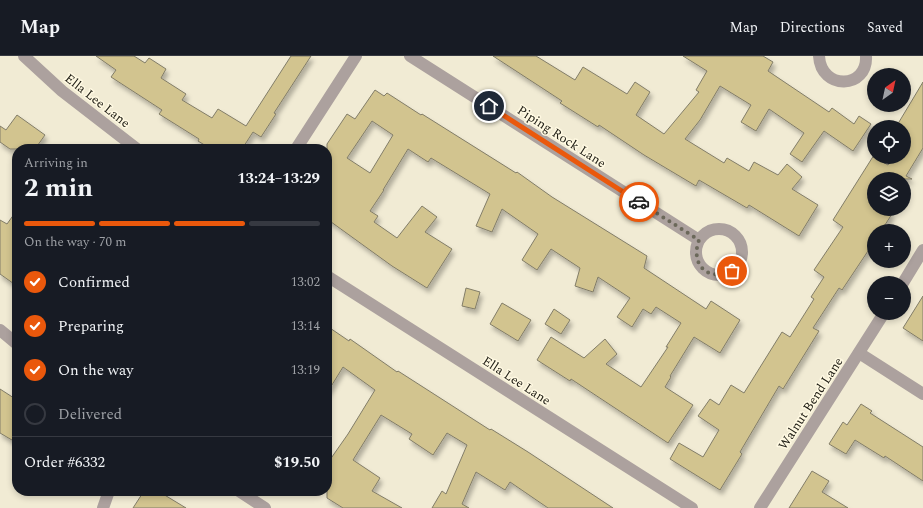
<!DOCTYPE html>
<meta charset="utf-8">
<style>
:root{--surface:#171b24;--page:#242831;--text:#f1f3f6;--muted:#9ea1a6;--line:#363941;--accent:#ea580c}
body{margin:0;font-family:Spectral,serif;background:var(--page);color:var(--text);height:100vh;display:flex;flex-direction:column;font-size:15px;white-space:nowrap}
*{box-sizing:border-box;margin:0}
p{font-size:13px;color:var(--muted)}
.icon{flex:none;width:22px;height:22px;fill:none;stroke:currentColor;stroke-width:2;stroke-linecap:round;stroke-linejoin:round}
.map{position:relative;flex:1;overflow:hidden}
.details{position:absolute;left:12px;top:88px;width:320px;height:352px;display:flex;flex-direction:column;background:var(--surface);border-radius:16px;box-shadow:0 2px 6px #0003}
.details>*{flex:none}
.needle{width:26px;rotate:33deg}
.fabs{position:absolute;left:867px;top:12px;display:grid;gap:8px}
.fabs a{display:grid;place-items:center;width:44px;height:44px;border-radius:50%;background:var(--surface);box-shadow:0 2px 6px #0003;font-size:20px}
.pin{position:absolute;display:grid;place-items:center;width:34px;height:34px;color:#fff;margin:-17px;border:2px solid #fff;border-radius:50%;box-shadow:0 1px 4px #0007}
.courier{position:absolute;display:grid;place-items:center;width:40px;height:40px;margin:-20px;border:3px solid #ea580c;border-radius:50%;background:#fff;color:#222;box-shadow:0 1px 5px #0007}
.headline em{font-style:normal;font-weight:700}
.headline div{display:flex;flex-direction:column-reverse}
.headline{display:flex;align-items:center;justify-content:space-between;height:68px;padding:0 12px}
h1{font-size:26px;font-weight:700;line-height:30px}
.bar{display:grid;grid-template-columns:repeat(4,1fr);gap:6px 4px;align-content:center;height:48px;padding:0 12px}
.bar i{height:5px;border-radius:3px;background:var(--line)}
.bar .selected{background:var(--accent)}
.bar p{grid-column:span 4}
.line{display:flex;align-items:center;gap:10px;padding:0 12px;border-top:1px solid var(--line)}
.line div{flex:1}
ol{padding:0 12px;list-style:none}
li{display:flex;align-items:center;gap:12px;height:44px}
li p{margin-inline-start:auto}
li .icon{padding:4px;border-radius:50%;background:var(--accent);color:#fff;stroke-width:4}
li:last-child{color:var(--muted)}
li i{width:22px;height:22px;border:2px solid var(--line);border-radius:50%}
header{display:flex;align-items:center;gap:24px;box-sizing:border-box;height:56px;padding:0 20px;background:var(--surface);border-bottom:1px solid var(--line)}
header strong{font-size:19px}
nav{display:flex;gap:22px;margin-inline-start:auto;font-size:14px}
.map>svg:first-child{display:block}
.building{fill:#d2c48f;stroke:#827d68;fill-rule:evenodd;filter:url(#shadow)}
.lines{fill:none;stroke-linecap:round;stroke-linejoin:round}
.minor{stroke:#aca19e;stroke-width:12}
.done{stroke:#6b685a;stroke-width:4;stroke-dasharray:0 7.2}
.route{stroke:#ea580c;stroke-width:5}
.labels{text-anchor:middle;stroke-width:3;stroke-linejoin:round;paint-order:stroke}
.street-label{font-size:13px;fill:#232118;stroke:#fff9e2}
</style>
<header>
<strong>Map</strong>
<nav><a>Map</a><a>Directions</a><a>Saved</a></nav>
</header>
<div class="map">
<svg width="923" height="452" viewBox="0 0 923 452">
<defs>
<filter id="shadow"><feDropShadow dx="2.5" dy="4.5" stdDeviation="2" flood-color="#0004"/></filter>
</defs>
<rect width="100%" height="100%" fill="#f1ebd4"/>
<g class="building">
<path d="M96,0H134L145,7L149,2L166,13L161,22L186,38L182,44L212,62L218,53L246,70L291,0H311L274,57L276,58L261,81L253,76L242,93H211L198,85L199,83L159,58L162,54L111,21L116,14Z"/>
<path d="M493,0H536L575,24L583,11L627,38L635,26L650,36L636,59L664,78L699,36L696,34L707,15L683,0H763L773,6L768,15L829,56L832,52L854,68L859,60L871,68L853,95L824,75L802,106L790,98L804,77L769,53L756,75L741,66L751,49L720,30L700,64L685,83L724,107L727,102L749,115L754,106L778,119L787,108L802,121L792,133L818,149L799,180L749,149L747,152L699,124L696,130L644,99L599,69L598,71L560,47L562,45Z"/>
<path d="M923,26V92L906,120L912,123H874V132L868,142L874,147V153H884L892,158L881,175H874V186L842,234L839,232L813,272L819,275L783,333L779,330L740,396L742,398L720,434L670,403L679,387L703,401L719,374L698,360L710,343L719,349L731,329L744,337L782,276L790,281L814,243L811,241L824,221L814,214L843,171L833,164L874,99V101L888,109L894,101H904V71H896Z"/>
<path d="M375,34L384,40L387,37L421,59L422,58L516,117L517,116L552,141L647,200L644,212L706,253L711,245L740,264L720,297L694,281L670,320L671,321L665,331L693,349L668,387L571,323L570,325L537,304L551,281L584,302L605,283L617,298L606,308L641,331L668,291H666L681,267L656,251L651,258L643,253L632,271L617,261L630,242L598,221L593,236L575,230L580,212L551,193L537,214L522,204L538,178L502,153L492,176L476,170L490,138L431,102L428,106L408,93L383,134H384L370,155L378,160L374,166L397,182L422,150L437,161L425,176L452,193L427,232L392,210L327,163V88L347,58L355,63ZM372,65L393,79L370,117L347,102Z"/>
<path d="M17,59L45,79L35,93H10L0,86V70L6,74Z"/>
<path d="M17,154V230L0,218V164L7,168Z"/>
<path d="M466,232L480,236L475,253L462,250Z"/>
<path d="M923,240V285L903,272Z"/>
<path d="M502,247L531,264L518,285L490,268Z"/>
<path d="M554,253L570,264L561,278L545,268Z"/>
<path d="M327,270L349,285L350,283L397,316L398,315L490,374L491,373L528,396L613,452H548L510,426L505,434L476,416L462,448L469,452H432L442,435L446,438L467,389L447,377L433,399L409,383L412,378L381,359L353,404L380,422L372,435L402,452H343L327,442V408L348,378L375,334L343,311L327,337Z"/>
<path d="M0,333L17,344V387L0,377Z"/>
<path d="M861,348L872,355L870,357L923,391V425L885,400L884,402L855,384L846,398L829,388L843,366L847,369Z"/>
<path d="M812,415L829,425L822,436L848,452H789Z"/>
<path d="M144,435H158L186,452H133Z"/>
</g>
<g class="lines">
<g class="minor">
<path d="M24,0L62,35L137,93"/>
<path d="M410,0L699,184"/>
<path d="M819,0C821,35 868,33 866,0"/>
<path d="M296,93L356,0"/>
<circle cx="719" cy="196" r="23"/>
<path d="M327,220L692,452"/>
<path d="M903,227L923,194"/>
<path d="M0,274L17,288"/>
<path d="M859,297L923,338"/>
<path d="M239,435L265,452"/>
<path d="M103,452L109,435"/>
<path d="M760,452L884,257"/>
</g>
</g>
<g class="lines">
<path class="done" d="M639,146L699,184C690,209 708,226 732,215"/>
<path class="route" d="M489,50L639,146"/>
</g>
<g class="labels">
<g class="street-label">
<text transform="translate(98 44) rotate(38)" y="5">Ella Lee Lane</text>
<text transform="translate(562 80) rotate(33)" y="5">Piping Rock Lane</text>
<text transform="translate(517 324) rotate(33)" y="5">Ella Lee Lane</text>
<text transform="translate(810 347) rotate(-57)" y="5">Walnut Bend Lane</text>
</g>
</g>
</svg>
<div class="fabs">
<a><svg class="needle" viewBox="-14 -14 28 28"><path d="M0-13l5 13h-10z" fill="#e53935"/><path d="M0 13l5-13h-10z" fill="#9ea1a6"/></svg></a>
<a><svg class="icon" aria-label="locate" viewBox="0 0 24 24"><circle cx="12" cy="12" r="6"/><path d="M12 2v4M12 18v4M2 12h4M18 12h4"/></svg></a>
<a><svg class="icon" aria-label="layers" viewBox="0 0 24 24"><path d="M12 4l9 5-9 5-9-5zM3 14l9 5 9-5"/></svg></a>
<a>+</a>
<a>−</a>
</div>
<div class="pin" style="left:732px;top:215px;background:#ea580c"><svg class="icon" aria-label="bag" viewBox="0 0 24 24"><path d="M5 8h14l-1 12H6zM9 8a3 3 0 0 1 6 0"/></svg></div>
<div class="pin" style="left:489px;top:50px;background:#1f2937"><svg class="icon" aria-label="home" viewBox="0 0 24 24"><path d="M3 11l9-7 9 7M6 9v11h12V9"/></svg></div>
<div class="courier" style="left:639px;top:146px"><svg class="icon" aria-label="car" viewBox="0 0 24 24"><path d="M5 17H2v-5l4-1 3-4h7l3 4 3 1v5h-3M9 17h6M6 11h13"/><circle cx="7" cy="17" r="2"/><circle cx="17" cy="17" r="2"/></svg></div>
<section class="details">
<div class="headline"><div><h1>2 min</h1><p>Arriving in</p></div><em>13:24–13:29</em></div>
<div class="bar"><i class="selected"></i><i class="selected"></i><i class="selected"></i><i></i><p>On the way · 70 m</p></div>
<ol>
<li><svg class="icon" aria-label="check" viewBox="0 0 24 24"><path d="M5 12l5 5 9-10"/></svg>Confirmed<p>13:02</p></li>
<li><svg class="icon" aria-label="check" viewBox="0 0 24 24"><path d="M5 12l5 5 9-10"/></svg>Preparing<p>13:14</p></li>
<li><svg class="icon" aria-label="check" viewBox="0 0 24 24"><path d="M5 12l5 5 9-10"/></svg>On the way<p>13:19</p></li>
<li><i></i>Delivered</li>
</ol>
<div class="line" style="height:52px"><div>Order #6332</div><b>$19.50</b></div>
</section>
</div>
